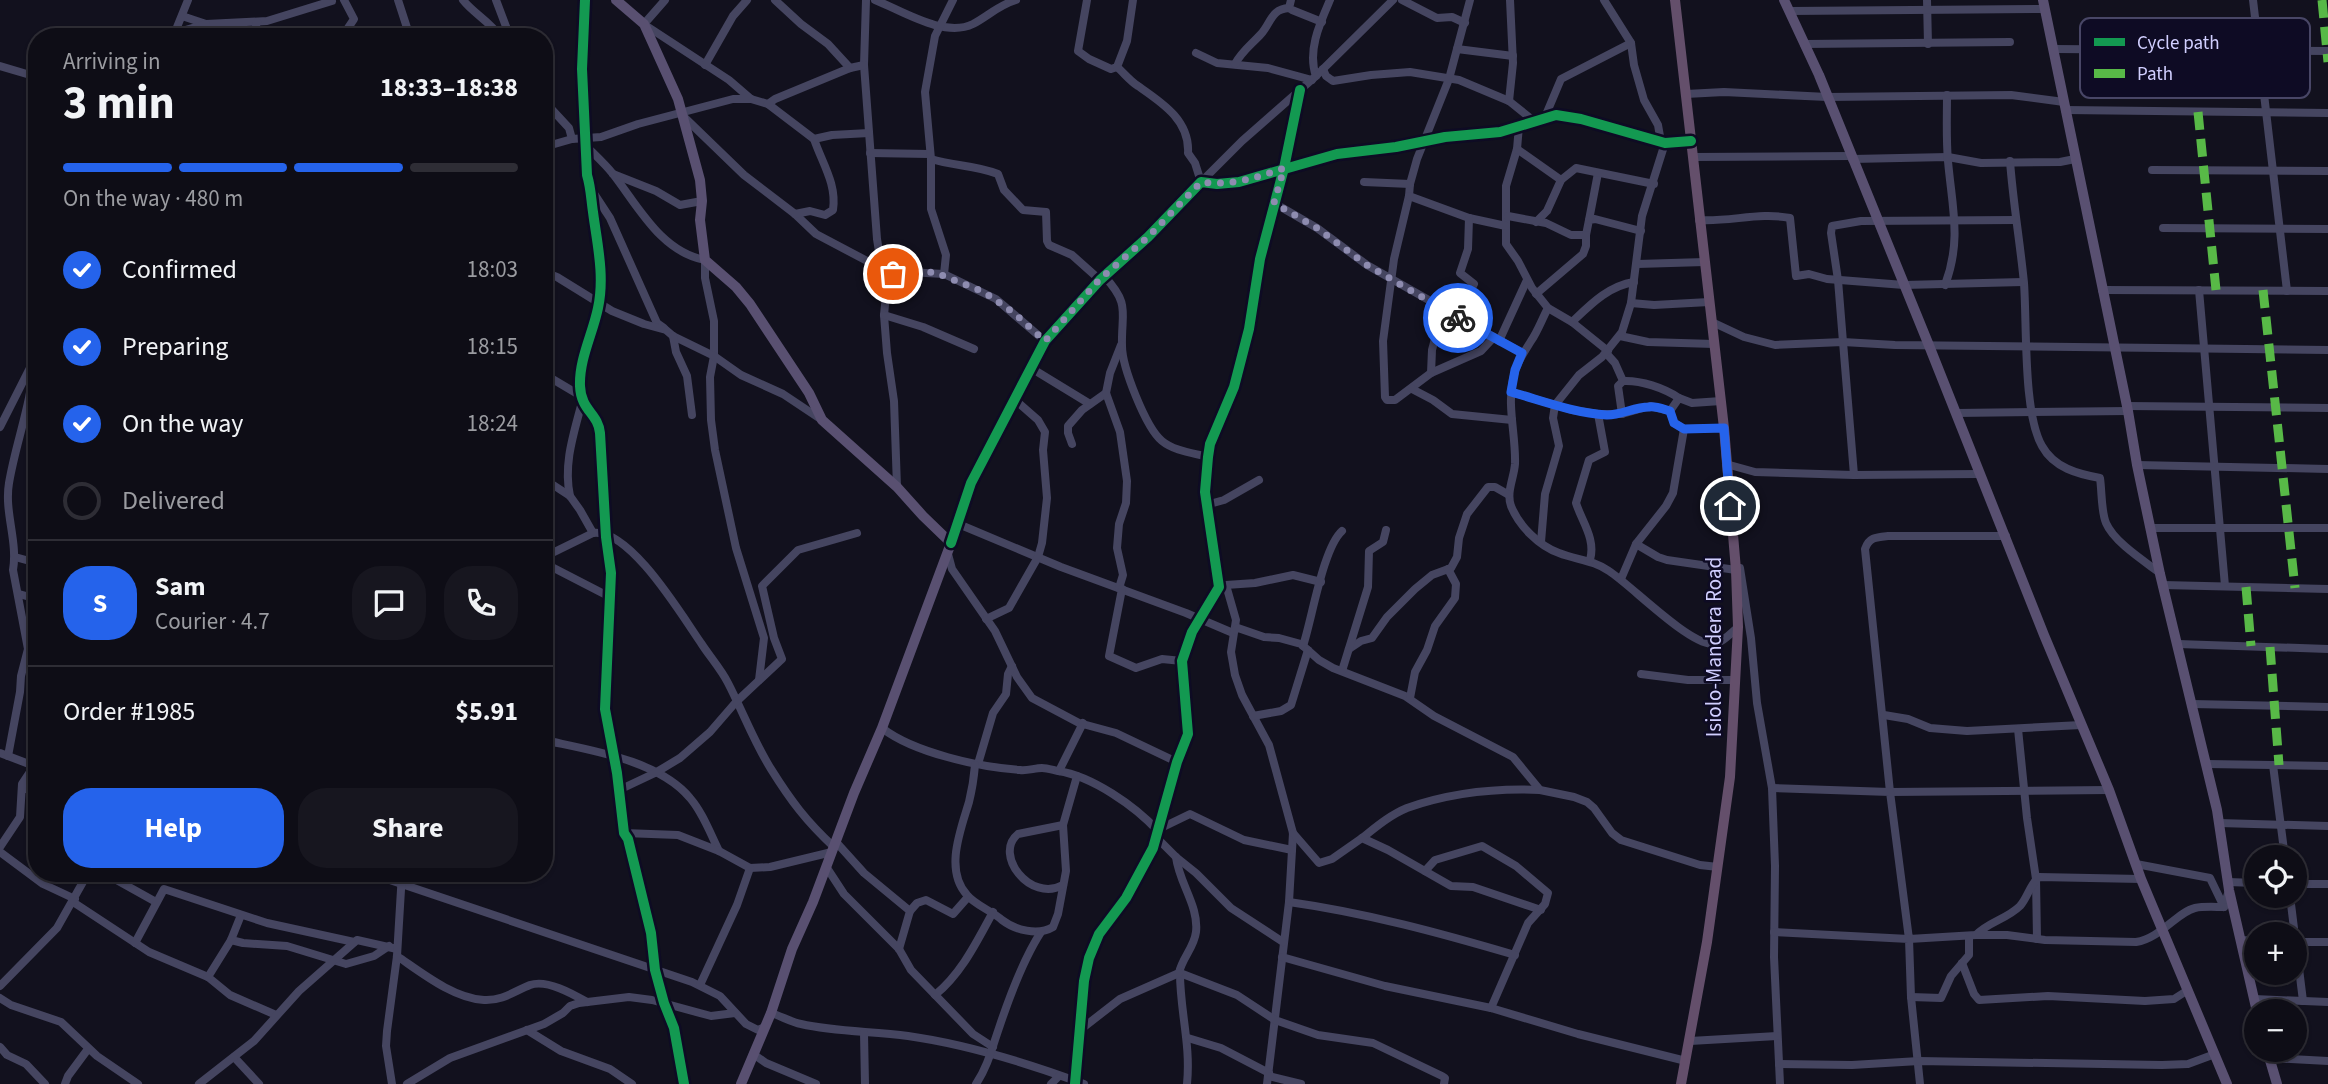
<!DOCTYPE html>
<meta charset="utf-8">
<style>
:root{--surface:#0e0d16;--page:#17161f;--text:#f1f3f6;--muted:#9b9ca1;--line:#2e2d35;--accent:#2563eb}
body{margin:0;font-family:"Source Sans 3",sans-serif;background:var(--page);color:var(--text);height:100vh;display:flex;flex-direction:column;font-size:26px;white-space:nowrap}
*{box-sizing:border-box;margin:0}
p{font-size:23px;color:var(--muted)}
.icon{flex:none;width:38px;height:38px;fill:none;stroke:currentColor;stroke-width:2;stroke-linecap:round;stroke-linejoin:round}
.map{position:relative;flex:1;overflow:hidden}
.drawer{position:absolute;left:28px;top:28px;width:525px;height:854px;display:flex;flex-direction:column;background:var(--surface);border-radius:28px;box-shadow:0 2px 5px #0004,0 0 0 2px var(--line)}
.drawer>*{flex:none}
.controls{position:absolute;left:2244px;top:845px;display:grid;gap:14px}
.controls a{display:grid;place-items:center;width:63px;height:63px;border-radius:50%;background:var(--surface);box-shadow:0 2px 5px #0004,0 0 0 2px var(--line);font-size:35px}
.pin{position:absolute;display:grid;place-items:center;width:60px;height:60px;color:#fff;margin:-30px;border:4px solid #fff;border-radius:50%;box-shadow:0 2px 7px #0007}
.courier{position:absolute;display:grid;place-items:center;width:70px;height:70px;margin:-35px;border:5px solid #2563eb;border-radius:50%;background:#fff;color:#222;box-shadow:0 2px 9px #0007}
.summary em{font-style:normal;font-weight:700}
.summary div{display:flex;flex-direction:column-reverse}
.summary{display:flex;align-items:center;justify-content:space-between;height:119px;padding:0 35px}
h1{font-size:46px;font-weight:700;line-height:52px}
.bar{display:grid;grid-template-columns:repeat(4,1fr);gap:10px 7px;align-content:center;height:84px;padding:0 35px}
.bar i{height:9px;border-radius:5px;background:var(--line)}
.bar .current{background:var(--accent)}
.bar p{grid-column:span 4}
.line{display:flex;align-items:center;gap:18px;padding:0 35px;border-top:2px solid var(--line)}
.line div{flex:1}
.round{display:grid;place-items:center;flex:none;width:74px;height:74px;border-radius:28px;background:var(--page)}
ol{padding:0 35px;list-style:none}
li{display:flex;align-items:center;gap:21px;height:77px}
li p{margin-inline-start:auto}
li .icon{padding:7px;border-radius:50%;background:var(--accent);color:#fff;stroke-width:4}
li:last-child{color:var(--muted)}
li i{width:38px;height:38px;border:4px solid var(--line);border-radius:50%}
.action{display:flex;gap:14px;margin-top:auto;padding:14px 35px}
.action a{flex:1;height:80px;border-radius:28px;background:var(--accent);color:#fff;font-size:28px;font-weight:700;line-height:80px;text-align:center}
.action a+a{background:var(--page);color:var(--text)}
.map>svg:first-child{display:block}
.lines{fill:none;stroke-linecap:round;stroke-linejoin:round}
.minor{stroke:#454560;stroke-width:8}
.major{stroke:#595071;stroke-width:10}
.highway{stroke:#644f6b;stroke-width:10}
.quiet{stroke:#58b947;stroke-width:9;stroke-dasharray:18 9;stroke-linecap:butt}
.cycleway-casing{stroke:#0e0b24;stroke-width:15}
.cycleway{stroke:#139951;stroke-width:10}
.done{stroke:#8e8cb0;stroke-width:7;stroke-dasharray:0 12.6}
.route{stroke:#2563eb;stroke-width:9}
.labels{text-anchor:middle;stroke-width:5;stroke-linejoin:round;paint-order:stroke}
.street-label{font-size:21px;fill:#d1cfff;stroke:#0e0b24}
.key{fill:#0e0b24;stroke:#484666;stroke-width:2}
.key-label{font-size:19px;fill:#d1cfff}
</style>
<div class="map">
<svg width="2328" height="1084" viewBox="0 0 2328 1084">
<rect width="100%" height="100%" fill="#12111e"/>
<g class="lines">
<g class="minor">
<path d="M398,0L410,37"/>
<path d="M463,0C474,14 491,22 500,37"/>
<path d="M496,0L510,37"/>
<path d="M585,0L582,69L587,175C591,188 591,199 593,212C597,243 605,276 598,308C593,333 579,359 580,386C581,411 598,413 600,433L606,537L611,573L605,709L617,773L624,833L628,839L651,933L655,970L664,1003L674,1028L684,1084"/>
<path d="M775,0L801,24L828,44L850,68"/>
<path d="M866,0L864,65L877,239L886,295L884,315L887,353L894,401L897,487"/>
<path d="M875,0C903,11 944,38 973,24C988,16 999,5 1016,0"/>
<path d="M1087,0L1078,51L1089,59L1111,69L1117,67"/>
<path d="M1133,0L1127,41L1117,67C1124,73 1130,81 1138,86C1161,102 1190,120 1188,153L1195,163L1201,182"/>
<path d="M1291,0L1289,8L1292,10L1322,22"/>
<path d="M1402,0L1437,18L1452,17L1465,23"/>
<path d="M1470,0L1449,79L1417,159L1410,184L1409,196L1394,259L1383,341L1385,397L1387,400H1395L1431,373L1481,351L1494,337"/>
<path d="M1604,0L1631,43L1634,65L1644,100L1658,125L1661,142"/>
<path d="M1927,0L1928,44"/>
<path d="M2253,0L2287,291"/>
<path d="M1790,11L2044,9"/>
<path d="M182,16L206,24L267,21L332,1"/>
<path d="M644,24L665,0"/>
<path d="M645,25L729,80L751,99L768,104L814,139L832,135L869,133"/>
<path d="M175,33L206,24"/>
<path d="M173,37L188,0"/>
<path d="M253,37L257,22"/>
<path d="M342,37L354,19L344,0"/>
<path d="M1804,44L2010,42"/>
<path d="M1457,49L1513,56"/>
<path d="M2054,49L2328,51"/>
<path d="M1196,53L1217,63L1268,68L1312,80"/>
<path d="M1235,64C1242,51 1251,45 1261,34C1271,23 1271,9 1289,8"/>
<path d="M705,65L733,16L747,0"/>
<path d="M0,66L37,77"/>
<path d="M1323,69L1326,76L1333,81L1371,75L1410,72L1459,80L1509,101L1534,121"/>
<path d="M1316,76C1307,51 1320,23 1330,0"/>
<path d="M1686,94L1724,92L1827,97L2011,95L2064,102"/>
<path d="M544,101L569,128L572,139"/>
<path d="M1509,101L1513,63L1510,0"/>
<path d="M768,104L775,99L850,68L864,65"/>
<path d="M2065,110L2328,113"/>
<path d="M684,117L744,175L795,214L816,234L869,262L880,265"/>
<path d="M1545,117L1561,79L1631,43"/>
<path d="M1519,126L1517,149L1506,186V244L1518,261L1532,288L1548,308L1572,322L1608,351"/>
<path d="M586,146C595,155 605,164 613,174C638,206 661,252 705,260V278L714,321V356L710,377L711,420L715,450L736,548L764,638L759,680"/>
<path d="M544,147L572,139L601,137L638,124L733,99H751"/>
<path d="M1517,149L1561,180"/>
<path d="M870,153L929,154"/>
<path d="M1693,157L1851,156"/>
<path d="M931,159C953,166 976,165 998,174L1004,190L1023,210L1046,212L1047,241L1049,245L1072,255L1100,280"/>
<path d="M1852,159L1948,157L1981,163L2060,162L2075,159"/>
<path d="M2010,161C2013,202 2020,242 2024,283C2027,324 2023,413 2042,446C2054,468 2078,474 2100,478C2102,492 2101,511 2106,523C2114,542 2144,561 2160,573"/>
<path d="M2152,170L2328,171"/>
<path d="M613,174L656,191L680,205L702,201"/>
<path d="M1201,182L1242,141L1316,76L1393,0"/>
<path d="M1364,182L1410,184"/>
<path d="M593,192L610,218L657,323L664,328"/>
<path d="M1409,196L1469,218L1506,226"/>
<path d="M1274,203L1317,228L1367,265L1522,353"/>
<path d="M795,214L810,211L825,215L833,210C837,184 822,163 814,139"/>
<path d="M1508,216L1546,223L1571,235H1586L1589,220L1595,219L1641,231"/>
<path d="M1589,220L1598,173"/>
<path d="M1699,220C1730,222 1760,212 1790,218L1796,276L1809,274L1827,279L1904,285L2023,282"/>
<path d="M2015,220L1861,221L1832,226L1831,233L1838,280L1843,342L1895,345L2328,350"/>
<path d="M1536,222L1547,211L1561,180L1576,168L1654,184"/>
<path d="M2163,228L2328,229"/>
<path d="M1637,264L1705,262"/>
<path d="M544,272L557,277L612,311L644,324L666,330L673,336L714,356L741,375L783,394L822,420"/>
<path d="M944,274L946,255L931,209V159L925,92L935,36L953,0"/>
<path d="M883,276L908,272L944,274L996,299L1045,341"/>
<path d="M1104,276C1131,305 1121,312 1122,346C1122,367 1146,428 1162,441C1174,451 1193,453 1208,457"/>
<path d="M1945,285C1962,240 1952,207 1948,161C1946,139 1947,117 1947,95"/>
<path d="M2102,290L2328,291"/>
<path d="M2199,290L2225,586"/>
<path d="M1536,294L1583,254L1586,246V235"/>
<path d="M1631,303L1654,305L1709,302"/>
<path d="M1548,308C1542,319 1538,331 1531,341C1523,354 1516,364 1513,379C1507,407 1516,436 1515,464C1514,478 1506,492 1511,506C1519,526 1539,546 1559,553C1577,560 1593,560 1609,571C1632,586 1686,642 1712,644C1722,644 1731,633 1738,627"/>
<path d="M884,315L923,327L974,349"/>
<path d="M1457,317L1474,284L1460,273L1468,249L1469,218"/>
<path d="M1572,322C1590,305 1608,286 1634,282"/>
<path d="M1712,322L1744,337L1775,345L1843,342L1854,475L1979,474"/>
<path d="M673,336L676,352L687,376L692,415"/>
<path d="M1620,336L1648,342L1714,344"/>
<path d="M1499,341L1527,280"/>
<path d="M1606,353L1615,363L1623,381L1618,386L1622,414"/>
<path d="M1031,368L1090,404"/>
<path d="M1431,373L1432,350L1443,308"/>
<path d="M544,374L581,396"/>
<path d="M1623,381C1641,380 1664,388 1679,398"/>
<path d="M1412,389L1433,400L1452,414L1512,420"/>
<path d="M1511,392L1572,410L1598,414H1622L1650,406L1670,411L1679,398L1692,403L1721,401"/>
<path d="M2127,406L2328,408"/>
<path d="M1670,411L1674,423L1684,429L1724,428"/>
<path d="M1956,413L2128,411"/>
<path d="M0,427L37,354"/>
<path d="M1072,444L1068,433V426L1082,410L1106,393"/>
<path d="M1726,464L1755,472L1854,475"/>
<path d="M2137,465L2328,469"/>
<path d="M544,479L570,496L580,510L593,533C630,528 682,616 701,643C710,657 721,669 728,683C743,712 754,742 771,769C791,801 806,821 834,847"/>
<path d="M570,496C563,464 574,433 582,402"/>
<path d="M1206,505L1224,500L1259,480"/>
<path d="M956,523L1061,567L1186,613L1233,633"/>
<path d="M2151,528H2328"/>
<path d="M2006,536H1888C1877,537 1869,537 1865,549L1890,792L2109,790"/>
<path d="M1541,542L1545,494L1559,446L1553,418L1555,405L1579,375L1602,357L1622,332L1631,303L1642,216L1665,143"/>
<path d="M951,543L971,483L1045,341L1100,280L1148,237L1201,182L1217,184L1239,182L1337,154L1396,147L1445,137L1500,132L1556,115L1581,119L1665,143L1691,141"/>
<path d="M1636,544L1658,557L1667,560L1736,570"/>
<path d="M948,554L952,569L995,631L1017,677L1032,698L1079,723L1116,733L1177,762"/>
<path d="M15,557L37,563"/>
<path d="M544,557L593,533"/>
<path d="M1590,560C1596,539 1582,522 1576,503L1589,460L1605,452L1598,414"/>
<path d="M544,563L610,597"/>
<path d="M1740,568L1751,638L1757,703L1772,788L1775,866L1774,957L1780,1084"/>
<path d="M1621,579L1636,544L1666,506L1673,493L1684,429"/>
<path d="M1226,585L1255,583L1293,575L1321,582"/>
<path d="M2163,585L2328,589"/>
<path d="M1219,587L1226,585L1236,620L1231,652L1235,675L1242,695L1269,745L1293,833L1289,902L1267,1084"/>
<path d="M1119,588L1123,575L1117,548L1119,524L1126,503L1127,481L1120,432L1106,393L1110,373L1121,345"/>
<path d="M1122,589L1109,656L1136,668L1162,659L1182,661"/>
<path d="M19,594L37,599"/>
<path d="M986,619L1009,608L1038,557L1042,543L1047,498L1043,450L1045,432L1038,420L1014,399"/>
<path d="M1235,630L1238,628L1264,637L1279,638L1301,644L1319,660L1333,668L1405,696L1434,716L1513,757L1540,790L1574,797L1587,802L1594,808L1612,833L1621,840L1700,865L1718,867"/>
<path d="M2178,644L2328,649"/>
<path d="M1303,646C1312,619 1323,548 1342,531"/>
<path d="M1349,649L1361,641L1372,638L1387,617L1415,589L1432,575L1451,568L1457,557L1459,538L1467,514L1488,487H1495L1509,495"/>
<path d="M1342,671L1368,587L1369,551L1383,542L1386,530"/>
<path d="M1641,674L1688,680H1736"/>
<path d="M1410,698L1415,672L1427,650L1435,626L1455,598L1456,584L1448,569"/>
<path d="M2192,704L2328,707"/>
<path d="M1884,715L1908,719L1930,728L1967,731L2081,725"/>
<path d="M1253,716L1281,711L1291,705L1308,650"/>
<path d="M882,728C914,753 980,767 1020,770C1027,771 1035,768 1042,768C1047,768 1053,770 1058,771C1092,776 1135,806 1158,831"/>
<path d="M2018,729L2027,818L2036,879L2037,939"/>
<path d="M544,740C589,750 659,760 690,798C703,813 710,833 719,851"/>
<path d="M0,753L37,767"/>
<path d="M8,756L20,692L21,676L28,649L13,570C18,541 4,512 9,483C16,441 32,403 34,360"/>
<path d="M978,764L993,713L1006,694L1008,674L1012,666"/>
<path d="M2206,764L2328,766"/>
<path d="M975,765C974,777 972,790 969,802C961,829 944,870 967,895C975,905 992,911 1002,920C1015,930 1038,936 1053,927L1058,914L1066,871L1063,825L1077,776"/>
<path d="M2273,765L2285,858"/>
<path d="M1059,771L1083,723"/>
<path d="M1772,788L1890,792L1909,939L1976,935C1988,922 2007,919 2020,906C2028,897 2030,884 2039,877L2141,879"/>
<path d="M22,789H28L37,794"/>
<path d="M619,790L655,773L680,758L710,732L736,702L782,659L774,638L762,586L798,550L857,533"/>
<path d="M2219,823L2328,826"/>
<path d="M1063,825L1018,834C993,854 1030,903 1063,885"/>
<path d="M1159,829L1190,814L1244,840L1292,850"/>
<path d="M624,833L678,835L719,851L750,868L770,867L832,852"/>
<path d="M1293,833L1319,863L1332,859L1362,838L1388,850L1451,886L1473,887L1541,910"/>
<path d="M1157,838L1176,857L1196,873L1231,908L1283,942"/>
<path d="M1362,838C1376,827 1390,815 1407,808C1450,793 1494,788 1540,790"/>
<path d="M836,842L864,873L910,911L899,949"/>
<path d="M0,847L20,817L22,784L34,766"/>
<path d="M0,852L43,884L75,899"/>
<path d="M1176,857C1179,883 1199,906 1196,932C1194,948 1182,958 1179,973H1180C1180,1012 1191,1044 1187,1084"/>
<path d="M2136,864L2210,878L2224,907L2229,890"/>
<path d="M827,868L844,894L899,949L911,970L973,1034L993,1047"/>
<path d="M1425,871L1435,860L1482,846L1516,866L1548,893L1545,904L1528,923L1491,1008"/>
<path d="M104,873L156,902"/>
<path d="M369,873L692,982L720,996L746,1024L758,1030L765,1027"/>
<path d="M2228,882L2256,883"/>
<path d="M2294,884H2328"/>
<path d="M2290,896L2303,1001"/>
<path d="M73,902L149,952L208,977L230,995L276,1015"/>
<path d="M1289,902C1367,913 1440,933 1515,955"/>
<path d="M910,911L917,903L926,900L953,914L968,897"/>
<path d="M1774,932L1909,939L1911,997L1920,1084"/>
<path d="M1976,935H2007L2045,940L2136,942C2161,938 2177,912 2195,908C2204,906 2215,907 2224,907"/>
<path d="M231,940L243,943L287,946L346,964L374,956L389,946"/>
<path d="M2242,940L2256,941"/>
<path d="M2294,942H2328"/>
<path d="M135,943L164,889L267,923L354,942"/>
<path d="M397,956C422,973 453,998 484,1000C502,1001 515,991 530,985C547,979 573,994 587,1002"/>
<path d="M1282,957L1385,986L1491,1008L1578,1034L1686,1061"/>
<path d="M1962,963L1974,994L1979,1000L2048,996L2145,1001L2174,999L2188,990"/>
<path d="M1180,973L1237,995L1275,1020L1318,1035L1373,1043L1442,1076L1445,1078L1444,1084"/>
<path d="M208,977L231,940L241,915"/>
<path d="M700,985L737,905L750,868"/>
<path d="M0,986L57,928L88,873"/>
<path d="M935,995C962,973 977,941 993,912"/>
<path d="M1911,997L1941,998L1951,976L1969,955V936"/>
<path d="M0,998L11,1005L61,1022L97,1056L138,1084"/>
<path d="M2254,999L2328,1002"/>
<path d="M771,1013C781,1016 791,1022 801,1024C836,1032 873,1031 908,1036C965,1044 1030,1064 1084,1084"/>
<path d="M527,1030L561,1051L610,1069L632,1084"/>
<path d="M1080,1030L1120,999L1179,973"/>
<path d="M864,1033L865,1084"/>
<path d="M1188,1038L1221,1048L1269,1073"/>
<path d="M1690,1041L1777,1036"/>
<path d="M0,1047L7,1055L26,1064L45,1084"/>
<path d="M753,1054L766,1063L816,1084"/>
<path d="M234,1057L259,1084"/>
<path d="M2269,1058L2328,1061"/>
<path d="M1779,1064L1852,1065L1919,1061L2162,1065L2188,1064L2215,1054"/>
<path d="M1268,1076L1301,1084"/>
<path d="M65,1084L68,1076L88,1049"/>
<path d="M199,1084L254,1041L299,991L357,940L397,949"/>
<path d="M392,1084L386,1046L387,1031L397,956L402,873"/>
<path d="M407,1084L450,1058L544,1024L563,1013L570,1006L579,1003L629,997L652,1000L711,1016L735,1013"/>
<path d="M976,1084C988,1066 992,1048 999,1028C1009,998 1024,958 1041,932"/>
<path d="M1051,1084L1059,1076"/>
<path d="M1075,1084L1084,981L1089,958L1099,934L1126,898L1153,848L1177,762L1188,734L1182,661L1192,632L1219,587L1205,492L1208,457L1210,444L1234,387L1249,329L1260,259L1284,168L1300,90"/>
</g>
<g class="major">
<path d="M616,0L644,24L678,99L700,180L702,201L700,220L705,260L736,287L750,304L809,393L822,420L897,487L923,516L951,543L882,728L854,793L813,902L792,949L771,1013L741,1084"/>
<path d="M1784,0L1819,75L1928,343L2044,635L2109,790L2141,879L2227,1084"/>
<path d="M2043,0L2128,411L2137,465L2160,574L2217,810L2229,890L2257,1012"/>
<path d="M2267,1050L2277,1084"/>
</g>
<path class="highway" d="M1675,0L1724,428L1736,570L1738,627L1730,777L1707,942L1681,1084"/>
<g class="quiet">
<path d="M2322,0L2328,62"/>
<path d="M2198,112L2216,290"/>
<path d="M2263,290L2295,588"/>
<path d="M2246,587L2251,646"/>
<path d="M2270,647L2279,765"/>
</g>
<defs>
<g id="cycleway">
<path d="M585,0L582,69L587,175C591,188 591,199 593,212C597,243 605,276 598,308C593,333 579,359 580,386C581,411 598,413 600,433L606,537L611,573L605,709L617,773L624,833L628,839L651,933L655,970L664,1003L674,1028L684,1084"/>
<path d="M951,543L971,483L1045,341L1100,280L1148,237L1201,182L1217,184L1239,182L1337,154L1396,147L1445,137L1500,132L1556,115L1581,119L1665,143L1691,141"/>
<path d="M1075,1084L1084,981L1089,958L1099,934L1126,898L1153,848L1177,762L1188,734L1182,661L1192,632L1219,587L1205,492L1208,457L1210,444L1234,387L1249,329L1260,259L1284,168L1300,90"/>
</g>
</defs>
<use href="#cycleway" class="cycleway-casing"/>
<use href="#cycleway" class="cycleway"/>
</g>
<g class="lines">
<path class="done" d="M893,274L934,272L984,292L1014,313L1045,341L1100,279L1148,237L1201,182C1231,186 1256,178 1284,168L1274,203L1317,228L1367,265L1458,318"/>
<path class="route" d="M1458,318L1522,353L1515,370L1511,392C1543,401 1574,413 1607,415C1622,415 1634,407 1649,407C1656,406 1663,409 1670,411L1674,423L1684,429L1724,428L1730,506"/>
</g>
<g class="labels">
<g class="street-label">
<text transform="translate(1714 647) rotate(-90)" y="7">Isiolo-Mandera Road</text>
</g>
</g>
<rect x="2080" y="18" width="230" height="80" rx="10" class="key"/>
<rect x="2094" y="38" width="31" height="8" fill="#139951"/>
<rect x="2094" y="69" width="31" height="9" fill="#58b947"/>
<g class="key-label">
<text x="2137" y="49">Cycle path</text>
<text x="2137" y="80">Path</text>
</g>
</svg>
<div class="controls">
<a><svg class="icon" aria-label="locate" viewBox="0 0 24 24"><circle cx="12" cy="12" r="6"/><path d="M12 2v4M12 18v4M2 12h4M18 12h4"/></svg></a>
<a>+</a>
<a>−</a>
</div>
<div class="pin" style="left:893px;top:274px;background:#ea580c"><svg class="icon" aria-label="bag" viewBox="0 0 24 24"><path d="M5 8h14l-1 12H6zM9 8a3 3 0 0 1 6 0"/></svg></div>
<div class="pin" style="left:1730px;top:506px;background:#1f2937"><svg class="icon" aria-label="home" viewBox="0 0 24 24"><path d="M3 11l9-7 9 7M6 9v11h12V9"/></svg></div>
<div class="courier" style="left:1458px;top:318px"><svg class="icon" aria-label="bike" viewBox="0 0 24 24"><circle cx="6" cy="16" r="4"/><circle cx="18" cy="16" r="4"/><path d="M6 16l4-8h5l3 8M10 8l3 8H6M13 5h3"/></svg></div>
<section class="drawer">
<div class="summary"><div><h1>3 min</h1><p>Arriving in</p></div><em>18:33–18:38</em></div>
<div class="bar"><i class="current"></i><i class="current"></i><i class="current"></i><i></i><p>On the way · 480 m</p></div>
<ol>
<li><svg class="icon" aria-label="check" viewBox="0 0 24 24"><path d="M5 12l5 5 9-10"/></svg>Confirmed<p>18:03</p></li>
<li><svg class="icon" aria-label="check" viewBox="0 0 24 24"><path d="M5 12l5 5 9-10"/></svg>Preparing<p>18:15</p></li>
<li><svg class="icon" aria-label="check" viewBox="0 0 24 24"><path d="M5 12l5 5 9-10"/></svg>On the way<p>18:24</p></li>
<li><i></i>Delivered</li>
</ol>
<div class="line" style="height:126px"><b class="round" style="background:var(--accent);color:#fff">S</b><div><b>Sam</b><p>Courier · 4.7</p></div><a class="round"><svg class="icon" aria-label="chat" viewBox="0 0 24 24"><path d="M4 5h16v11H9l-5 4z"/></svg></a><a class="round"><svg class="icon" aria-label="phone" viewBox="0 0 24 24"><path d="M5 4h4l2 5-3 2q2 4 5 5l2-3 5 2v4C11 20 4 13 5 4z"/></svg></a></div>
<div class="line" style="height:91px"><div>Order #1985</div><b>$5.91</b></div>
<div class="action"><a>Help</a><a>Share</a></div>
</section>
</div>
